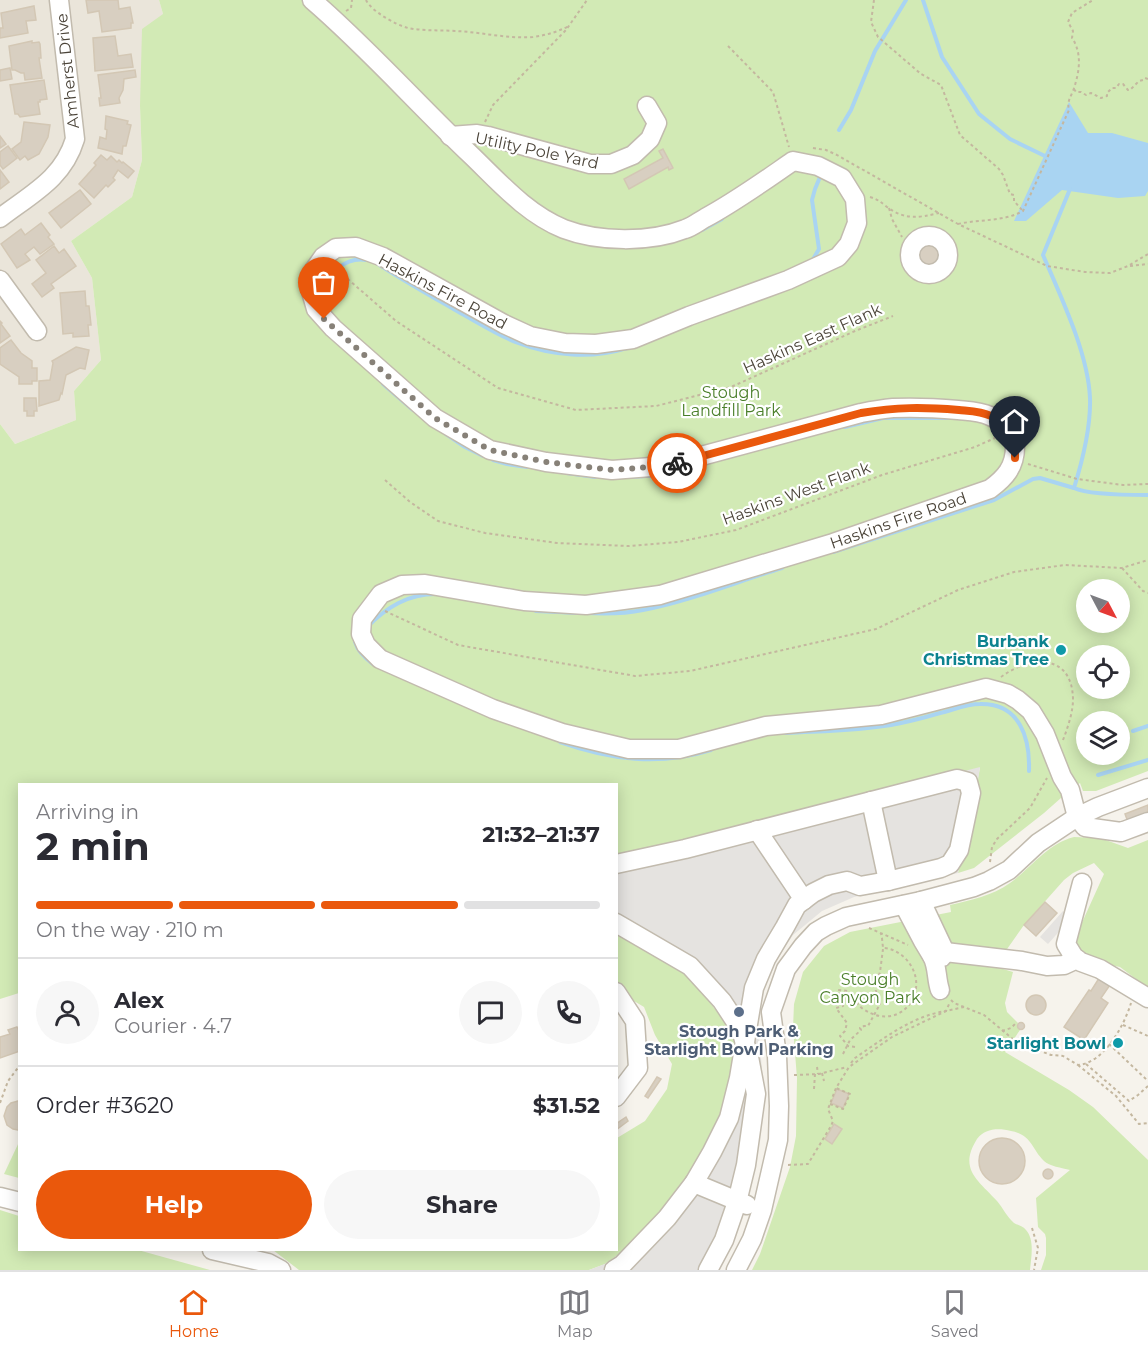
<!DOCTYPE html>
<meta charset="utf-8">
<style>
:root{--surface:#fff;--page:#f7f7f7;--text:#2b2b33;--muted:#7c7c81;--line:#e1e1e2;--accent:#ea580c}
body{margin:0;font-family:Montserrat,sans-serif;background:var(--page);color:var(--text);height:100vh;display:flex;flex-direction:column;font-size:22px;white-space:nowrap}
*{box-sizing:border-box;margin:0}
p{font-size:20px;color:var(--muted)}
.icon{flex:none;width:33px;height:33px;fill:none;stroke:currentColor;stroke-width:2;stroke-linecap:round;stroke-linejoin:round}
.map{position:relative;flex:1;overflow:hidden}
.sheet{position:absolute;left:18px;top:783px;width:600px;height:468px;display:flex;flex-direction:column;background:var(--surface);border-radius:0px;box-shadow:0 3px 15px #0003}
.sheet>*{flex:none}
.needle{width:39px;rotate:131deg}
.controls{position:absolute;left:1076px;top:579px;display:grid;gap:12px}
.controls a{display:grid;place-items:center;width:54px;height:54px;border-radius:50%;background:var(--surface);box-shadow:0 3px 15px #0003;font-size:30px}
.pin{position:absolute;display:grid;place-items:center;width:51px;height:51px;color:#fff;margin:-62px -26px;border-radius:50% 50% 50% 0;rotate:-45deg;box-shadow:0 0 6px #0007}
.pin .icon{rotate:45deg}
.courier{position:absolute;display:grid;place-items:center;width:60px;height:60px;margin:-30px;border:4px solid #ea580c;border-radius:50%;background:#fff;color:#222;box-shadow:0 2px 8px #0007}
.summary em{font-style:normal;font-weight:700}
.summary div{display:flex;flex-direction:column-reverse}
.summary{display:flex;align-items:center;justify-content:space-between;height:102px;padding:0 18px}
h1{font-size:39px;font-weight:700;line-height:45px}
.bar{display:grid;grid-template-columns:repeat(4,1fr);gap:9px 6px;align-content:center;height:72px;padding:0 18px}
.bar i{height:8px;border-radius:4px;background:var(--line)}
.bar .selected{background:var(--accent)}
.bar p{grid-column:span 4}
.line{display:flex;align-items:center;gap:15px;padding:0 18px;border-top:2px solid var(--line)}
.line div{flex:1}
.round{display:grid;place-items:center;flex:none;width:63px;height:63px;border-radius:32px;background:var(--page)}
.cta{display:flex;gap:12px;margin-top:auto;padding:12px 18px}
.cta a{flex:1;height:69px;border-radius:36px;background:var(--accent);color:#fff;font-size:24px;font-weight:700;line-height:69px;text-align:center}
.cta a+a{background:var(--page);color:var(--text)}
.menu{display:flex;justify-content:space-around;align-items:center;height:84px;border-top:2px solid var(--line);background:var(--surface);font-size:16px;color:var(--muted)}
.menu a{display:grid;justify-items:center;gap:3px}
.menu .selected{color:var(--accent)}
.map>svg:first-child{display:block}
.residential{fill:#eae5da}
.green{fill:#d2eab5;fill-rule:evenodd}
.parking{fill:#e5e3e0}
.water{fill:#a9d4f2}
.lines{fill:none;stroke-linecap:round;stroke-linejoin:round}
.stream{stroke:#a9d4f2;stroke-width:4}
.building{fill:#d8cfc1;stroke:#d3c7b4;stroke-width:1.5}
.minor-casing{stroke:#c2bbae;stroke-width:21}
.path{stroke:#c4b79f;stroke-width:2;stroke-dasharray:3 3;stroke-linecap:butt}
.minor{stroke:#fff;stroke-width:18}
.done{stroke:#878178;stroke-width:6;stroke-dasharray:0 10.8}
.route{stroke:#ea580c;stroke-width:8}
.culture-dot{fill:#0f9aa8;stroke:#fff;stroke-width:2}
.service-dot{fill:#5c6f8a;stroke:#fff;stroke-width:2}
.labels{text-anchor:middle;stroke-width:4.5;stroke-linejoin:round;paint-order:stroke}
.street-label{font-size:16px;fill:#4b4439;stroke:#fff}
.park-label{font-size:16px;fill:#4a7f2a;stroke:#fff}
.culture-label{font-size:16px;font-weight:bold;fill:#0d838f;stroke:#fff;text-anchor:end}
.service-label{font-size:16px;font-weight:bold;fill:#4e5e75;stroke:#fff}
</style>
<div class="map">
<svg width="1148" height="1270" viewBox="0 0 1148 1270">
<rect width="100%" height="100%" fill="#f6f3ec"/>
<path class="residential" d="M0,0H159L163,14L140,106L142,160L132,197L71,241L92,278L101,360L74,391L76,420L15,444L0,424Z"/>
<g class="green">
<path d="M159,0H1148V771L1096,791H1083L1080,783L1070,790L1044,813L974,868L958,873L980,768L633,856H617L616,784H20L19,993L0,999V424L15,444L76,420L74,391L101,360L92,278L71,241L132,197L142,160L140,106L142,29L163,14ZM1086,590H1119V622H1086ZM1086,656H1119V688H1086ZM1086,722H1119V754H1086Z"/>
<path d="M1074,837L1100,838L1128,848L1148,840V988L1120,967L1096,962L1081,952L1075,938L1104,874L1094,863L1073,873L1064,880L1024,925L1005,952L970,959L1013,972L1005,1003L1007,1012L1018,1023L1017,1026L1020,1030L1005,1052L1069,1090L1093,1107L1148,1160V1270H1041L1046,1255V1238L1045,1234L1038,1227L1036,1198L1070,1170C1062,1168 1049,1166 1044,1161C1031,1148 1032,1135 1011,1131C999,1128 985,1128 977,1139C958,1169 978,1180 997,1201C1003,1208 1007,1217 1014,1223C1017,1225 1023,1226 1026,1230C1035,1240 1031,1258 1030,1270H752L760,1254L790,1167L796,1136L797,1078L793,1028L794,1004L803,972L824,946L850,932L951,912L950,905C971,900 992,896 1010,883C1032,867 1047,844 1074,837Z"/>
<path d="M617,931L688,974L729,1027L735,1044L737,1069L732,1088L710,1143L680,1189L636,1242L605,1264L589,1270H299L273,1250H616L617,1138L645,1121L667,1089L672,1064L655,1035L644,1007L624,995L617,984Z"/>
<path d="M19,1142V1178L4,1174Z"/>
<path d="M0,1210L19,1216L20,1250H138L210,1270H0Z"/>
</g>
<g class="parking">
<path d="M980,767L972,821L958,873L854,897L822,911L793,935L770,970L762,997L758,1026L763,1080V1110L756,1152L714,1270H589L605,1264L636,1242L680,1189L710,1143L732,1088L737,1069L735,1044L729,1027L688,974L617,931V856H633Z"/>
<path d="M1063,911L1071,918L1048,944L1040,937Z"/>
</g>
<path class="water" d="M1069,102L1088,133H1112L1148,143V191L1145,196L1118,198L1062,190L1026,221H1014Z"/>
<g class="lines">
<g class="stream">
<path d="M923,0L942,57L979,114L1010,139L1047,157"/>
<path d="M839,130L851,110L875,51L906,0"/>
<path d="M1070,189L1043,255C1061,297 1088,353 1090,398C1091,428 1083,459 1074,488C1089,495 1130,495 1148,495"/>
<path d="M702,230L722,219"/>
<path d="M812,261L819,249L812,200L815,189L820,177"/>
<path d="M378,264C404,281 431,296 457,311C477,322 497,335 518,343C552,356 592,359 627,348"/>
<path d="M329,313C327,307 325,300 325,293C326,273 346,257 366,260"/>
<path d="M383,384L413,410"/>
<path d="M845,427L883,418H954"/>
<path d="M446,434L465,447L483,456"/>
<path d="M493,460L507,464L527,467"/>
<path d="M567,473L595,477"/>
<path d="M629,477L664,475"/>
<path d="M833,552L994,500L1033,479L1040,478L1074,488"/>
<path d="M536,611L579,613"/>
<path d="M586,613C605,614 624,614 643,610C690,601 736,582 782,568"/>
<path d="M367,627C387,607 408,594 436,594"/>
<path d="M357,640L355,642C358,652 366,659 373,664"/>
<path d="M1133,731L1148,726"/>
<path d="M786,733C821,731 856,731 891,725C907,722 923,718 940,713C953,710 966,704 980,704C1020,703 1030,738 1029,771"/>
<path d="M560,742C611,760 659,766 711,750"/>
<path d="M1098,775L1148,760"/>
</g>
</g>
<g class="building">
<path d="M86,0H118L119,9L130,7L133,23H131V28L102,32L99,11L88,13Z"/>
<path d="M34,6L36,20L26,21L28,33L0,38V28H3L1,13Z"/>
<path d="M115,36L118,56L131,54L133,67L95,71L93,38Z"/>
<path d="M32,41V43L39,42L40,44L41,58H39L42,78L25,80L24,73H21L15,70H12L9,46Z"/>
<path d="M10,68L12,79L0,81V70Z"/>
<path d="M135,70L136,77L124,79L123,90L119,98L120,103L100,106L99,98H101L98,75Z"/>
<path d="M44,80L47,99L40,100V102H38L40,114L20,117L18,114H15L10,85Z"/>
<path d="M106,116L128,121L127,124L131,125L126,146H123L122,154L98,148L100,137L106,139L107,130L105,129Z"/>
<path d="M24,122L50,125L48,137L39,154L28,160L25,156L20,160L12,149L21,142Z"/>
<path d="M0,136L6,144L0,148Z"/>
<path d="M8,146L17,158L3,169L0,165V152Z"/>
<path d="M663,149L673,168L669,170L668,167L629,189L624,179L663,158L659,151Z"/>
<path d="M101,155L107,160L111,156L117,162L119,160L122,163L123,162L134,171L128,178L118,170L113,178L115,180L108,187L106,185L94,198L79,184L96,165L94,163Z"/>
<path d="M0,170L9,182L0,189Z"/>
<path d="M80,190L91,204L61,228L49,213Z"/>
<path d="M41,223L50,235L48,237L54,244L40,254L34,247L25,254L30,260L17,268L1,244L21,229L25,235Z"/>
<circle cx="929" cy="256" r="16"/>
<path d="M54,246L59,253L64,249L76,266L51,284L54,288L42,297L32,284L46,273L36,260Z"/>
<path d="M85,291L86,306H89L91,325H88L89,336L73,337V333L63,334L60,293Z"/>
<path d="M0,321L2,323L1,324L10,336L0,343Z"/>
<path d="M11,340L21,353L32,361V368H37V381H32V384H19V377L0,364V348Z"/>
<path d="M76,347L89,350L85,369L80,368L66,375L62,394L61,393L59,400L39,406V381L50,380L53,363L52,361Z"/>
<path d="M24,398H36L37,411H34V416H27V411H24Z"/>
<path d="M1148,805V814L1128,822L1125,814Z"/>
<path d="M1045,902L1057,913L1036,936L1024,925Z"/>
<path d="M1101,975L1112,982L1101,998L1108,1003L1084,1040L1064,1027L1089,990L1091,991Z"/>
<circle cx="1036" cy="1005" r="10"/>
<circle cx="1021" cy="1026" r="3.5"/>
<path d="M17,1027L20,1033V1051L0,1058V1037L10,1034L8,1030Z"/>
<path d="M657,1077L661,1079L648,1098L645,1096Z"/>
<path d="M837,1089L849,1094L843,1108L831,1103Z"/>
<path d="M18,1101H20V1130H18L13,1129L7,1125L4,1116L7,1107L11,1103Z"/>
<path d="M626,1117L628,1121L616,1130V1124Z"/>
<path d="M834,1124L842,1129L832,1144L825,1139Z"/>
<circle cx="1002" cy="1161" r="23"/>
<circle cx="1048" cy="1174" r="5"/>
</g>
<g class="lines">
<defs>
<g id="minor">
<path d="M312,0C368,48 418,105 472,156C500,183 527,214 564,229C598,242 650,243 685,229C692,227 698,222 705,218C735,202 764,181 793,161L818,166L842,178L855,199L857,223L849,244L838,257L788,280L689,316L633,339L596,344L565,343L530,336L504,324L383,257L356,247L336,248L323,257L314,270L310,288L316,309L333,328L435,418L490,450L546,462L612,470L664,466L861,413C871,411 882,409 893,408C915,407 936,408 958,410C969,411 980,411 990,416C1002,421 1014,434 1015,447C1015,467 1005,478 990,489L833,543L660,595L586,605L524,601L425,584L402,585L381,594L362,619L361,634L366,645L380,659L493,709L562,733L629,749H679L766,726L881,715L986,688L1008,694L1018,700L1031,711L1045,734L1062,777L1070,790L1077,817L1085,827L1121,832L1148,822"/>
<path d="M450,136L477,134L488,136L590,164H611L633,155L650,139L657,123L647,106"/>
<path d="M0,218C31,194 63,179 75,139L59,0"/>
<circle cx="929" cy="255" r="19"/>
<path d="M0,280L37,331"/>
<path d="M871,801L888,881"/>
<path d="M757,830L804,900"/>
<path d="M1082,883L1066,944L1074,957L1081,962L1100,969L1148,998"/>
<path d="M904,905L923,941L932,956L937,958L942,957L945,952L921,901"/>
<path d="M616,923L690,966L722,1001L741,1030L749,1057L756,1094L746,1165L737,1202L724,1240L708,1270"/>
<path d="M945,952L1022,961L1047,966L1064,965L1077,959"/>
<path d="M932,956C938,967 936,979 940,990"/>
<path d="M616,992L635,1021L638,1068L616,1097"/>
<path d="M694,1183L747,1205"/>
<path d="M0,1197L20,1202"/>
<path d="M212,1250L268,1263L281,1270"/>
<path d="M614,1270L622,1265L667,1218L694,1183L712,1152L729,1118L739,1078L754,988L766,959L785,927L797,905L813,893L829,885L847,881L860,886L888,881L941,868L950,864L959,850L971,793L968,782L957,779L685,849L616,864"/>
<path d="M736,1270L752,1239L762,1210L778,1140L779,1106L777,1056L771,1012L786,969L803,946L816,932L826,926L846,917L921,901L974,887L989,881L1009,870L1038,843L1077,817L1098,807L1148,788"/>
</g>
</defs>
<use href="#minor" class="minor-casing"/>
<g class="path">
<path d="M366,0C371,11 396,25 408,28C423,31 439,30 455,31C481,32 507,39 533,37C547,35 557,32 569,26"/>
<path d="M874,0L871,22L878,37L921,74L941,85L960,135L999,169L1003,175L1010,194L1014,195V201L1022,210"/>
<path d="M346,11L351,8L352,0"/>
<path d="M728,46L773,92L789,147"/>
<path d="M1074,89L1076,92H1081L1086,95L1091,93L1101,98L1107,96V93L1112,88H1116L1119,84H1123L1128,90H1130L1139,81L1143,80L1145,78L1148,79"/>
<path d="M485,122L493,105L566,30L587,0"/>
<path d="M813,148L826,150L837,155L958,224L1047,266L1085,272L1110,273L1128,266L1148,254"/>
<path d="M870,197C877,199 881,202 887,207C905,220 918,218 939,213"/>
<path d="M889,208L892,219L902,237"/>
<path d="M958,224C980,219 1003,222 1023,211L1069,110C1067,102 1070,98 1073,91C1079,74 1083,54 1072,38L1073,31L1068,22L1072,13L1093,0"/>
<path d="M1130,266L1148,264"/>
<path d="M334,267L396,321L498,388L576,410L656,406L731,387L855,331L893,316"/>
<path d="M1028,464L1077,479L1123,485L1148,484"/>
<path d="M385,480L410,502L438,521L485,533L557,543L629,546L678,542L736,530L882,475L975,447L995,438"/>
<path d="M1122,568L1143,591L1148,593"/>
<path d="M385,611L458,645L635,676L690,671L876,629L958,590L1014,572L1065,565L1122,568L1148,560"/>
<path d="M1001,677C1029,656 1072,652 1073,699C1073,712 1068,727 1063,740"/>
<path d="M990,862L992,847L997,839L1030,808L1047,778"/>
<path d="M869,928L908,945"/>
<path d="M875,985L881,986"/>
<path d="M951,1000L954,1003L984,1015L1014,1040L1024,1045L1051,1055L1063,1056L1078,1065C1104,1063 1124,1026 1131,1003"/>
<path d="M1123,1025L1148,1036"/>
<path d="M1002,1031L1011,1028L1017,1022"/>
<path d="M1109,1044L1148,1081"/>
<path d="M855,1047L848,1046L840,1036L845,1031L847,1023L836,1008L843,1006L838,990L848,991C854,996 856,1004 863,1009C902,1035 935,987 904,957C898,952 891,948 883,948L882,938L881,934"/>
<path d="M843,1054L850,1040L861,1030L860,1028L864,1026H868L880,1004L875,988L880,972L883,949"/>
<path d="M851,1063L855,1058C883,1039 912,1016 946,1011L950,1002"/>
<path d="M1086,1064L1129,1101L1138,1095L1148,1086"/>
<path d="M1078,1065L1116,1096L1139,1124L1148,1123"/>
<path d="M817,1067L818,1074"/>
<path d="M822,1073L824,1081"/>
<path d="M794,1075L819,1074L847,1067"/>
<path d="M814,1089L815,1074"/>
<path d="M0,1103L8,1081L20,1065"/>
<path d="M830,1104L843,1109L850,1094L836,1088"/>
<path d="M788,1165L808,1164L831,1126L833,1121L828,1109L836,1088L849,1067L892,1037L946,1011L964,1007"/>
<path d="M1032,1228L1038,1248L1034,1270"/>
</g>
<use href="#minor" class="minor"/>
</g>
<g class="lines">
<path class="done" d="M324,319L435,418L490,450L546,462L612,470L664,466L677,463"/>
<path class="route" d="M677,463L861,413C897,407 922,407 959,410C969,411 981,411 991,416C1001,420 1012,432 1015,444C1015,448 1015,453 1015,458"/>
</g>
<g class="culture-dot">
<circle cx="1061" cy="650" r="6"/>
<circle cx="1118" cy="1043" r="6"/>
</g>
<circle class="service-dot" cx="739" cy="1012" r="6"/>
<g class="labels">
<g class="street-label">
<text transform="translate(67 71) rotate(-96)" y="6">Amherst Drive</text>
<text transform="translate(537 150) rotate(12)" y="6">Utility Pole Yard</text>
<text transform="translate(443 291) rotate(28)" y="6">Haskins Fire Road</text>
<text transform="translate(812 338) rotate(-24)" y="6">Haskins East Flank</text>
<text transform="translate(796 493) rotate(-20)" y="6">Haskins West Flank</text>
<text transform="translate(898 520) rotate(-19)" y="6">Haskins Fire Road</text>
</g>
<g class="park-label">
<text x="731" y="398">Stough<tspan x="731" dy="18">Landfill Park</tspan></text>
<text x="870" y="985">Stough<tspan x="870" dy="18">Canyon Park</tspan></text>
</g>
<g class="culture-label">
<text x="1049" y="647">Burbank<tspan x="1049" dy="18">Christmas Tree</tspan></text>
<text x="1106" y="1049">Starlight Bowl</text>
</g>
<g class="service-label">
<text x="739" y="1037">Stough Park &amp;<tspan x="739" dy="18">Starlight Bowl Parking</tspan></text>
</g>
</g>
</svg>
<div class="controls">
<a><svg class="needle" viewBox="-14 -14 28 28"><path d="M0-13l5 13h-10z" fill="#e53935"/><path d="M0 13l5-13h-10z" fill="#7c7c81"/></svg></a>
<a><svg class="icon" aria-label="locate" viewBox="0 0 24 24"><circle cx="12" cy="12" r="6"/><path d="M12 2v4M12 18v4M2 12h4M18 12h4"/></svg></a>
<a><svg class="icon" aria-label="layers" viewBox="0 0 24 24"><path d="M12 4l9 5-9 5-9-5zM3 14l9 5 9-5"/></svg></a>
</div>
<div class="pin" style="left:324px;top:319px;background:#ea580c"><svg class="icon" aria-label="bag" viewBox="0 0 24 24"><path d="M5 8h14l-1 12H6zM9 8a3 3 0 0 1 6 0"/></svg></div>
<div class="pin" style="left:1015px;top:458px;background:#1f2937"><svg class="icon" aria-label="home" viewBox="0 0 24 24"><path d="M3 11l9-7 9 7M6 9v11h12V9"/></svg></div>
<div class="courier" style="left:677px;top:463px"><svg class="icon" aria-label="bike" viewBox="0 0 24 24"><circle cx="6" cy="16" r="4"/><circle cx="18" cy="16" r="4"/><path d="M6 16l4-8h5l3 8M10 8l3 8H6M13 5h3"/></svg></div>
<section class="sheet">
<div class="summary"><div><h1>2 min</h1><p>Arriving in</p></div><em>21:32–21:37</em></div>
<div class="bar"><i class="selected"></i><i class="selected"></i><i class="selected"></i><i></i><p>On the way · 210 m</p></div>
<div class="line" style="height:108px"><a class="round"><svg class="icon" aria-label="person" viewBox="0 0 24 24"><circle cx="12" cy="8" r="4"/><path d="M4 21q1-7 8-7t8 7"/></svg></a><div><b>Alex</b><p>Courier · 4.7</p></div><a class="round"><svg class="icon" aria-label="chat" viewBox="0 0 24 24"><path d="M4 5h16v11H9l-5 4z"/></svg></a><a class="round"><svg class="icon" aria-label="phone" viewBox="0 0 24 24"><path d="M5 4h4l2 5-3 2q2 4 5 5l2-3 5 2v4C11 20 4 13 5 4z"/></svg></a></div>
<div class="line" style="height:78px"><div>Order #3620</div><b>$31.52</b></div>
<div class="cta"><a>Help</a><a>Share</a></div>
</section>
</div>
<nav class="menu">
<a class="selected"><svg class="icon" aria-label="home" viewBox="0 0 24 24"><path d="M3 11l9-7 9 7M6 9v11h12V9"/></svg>Home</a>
<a><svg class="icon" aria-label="map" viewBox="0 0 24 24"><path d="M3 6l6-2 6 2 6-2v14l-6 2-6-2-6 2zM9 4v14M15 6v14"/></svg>Map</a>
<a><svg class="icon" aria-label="saved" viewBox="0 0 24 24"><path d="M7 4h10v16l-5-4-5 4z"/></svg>Saved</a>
</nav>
